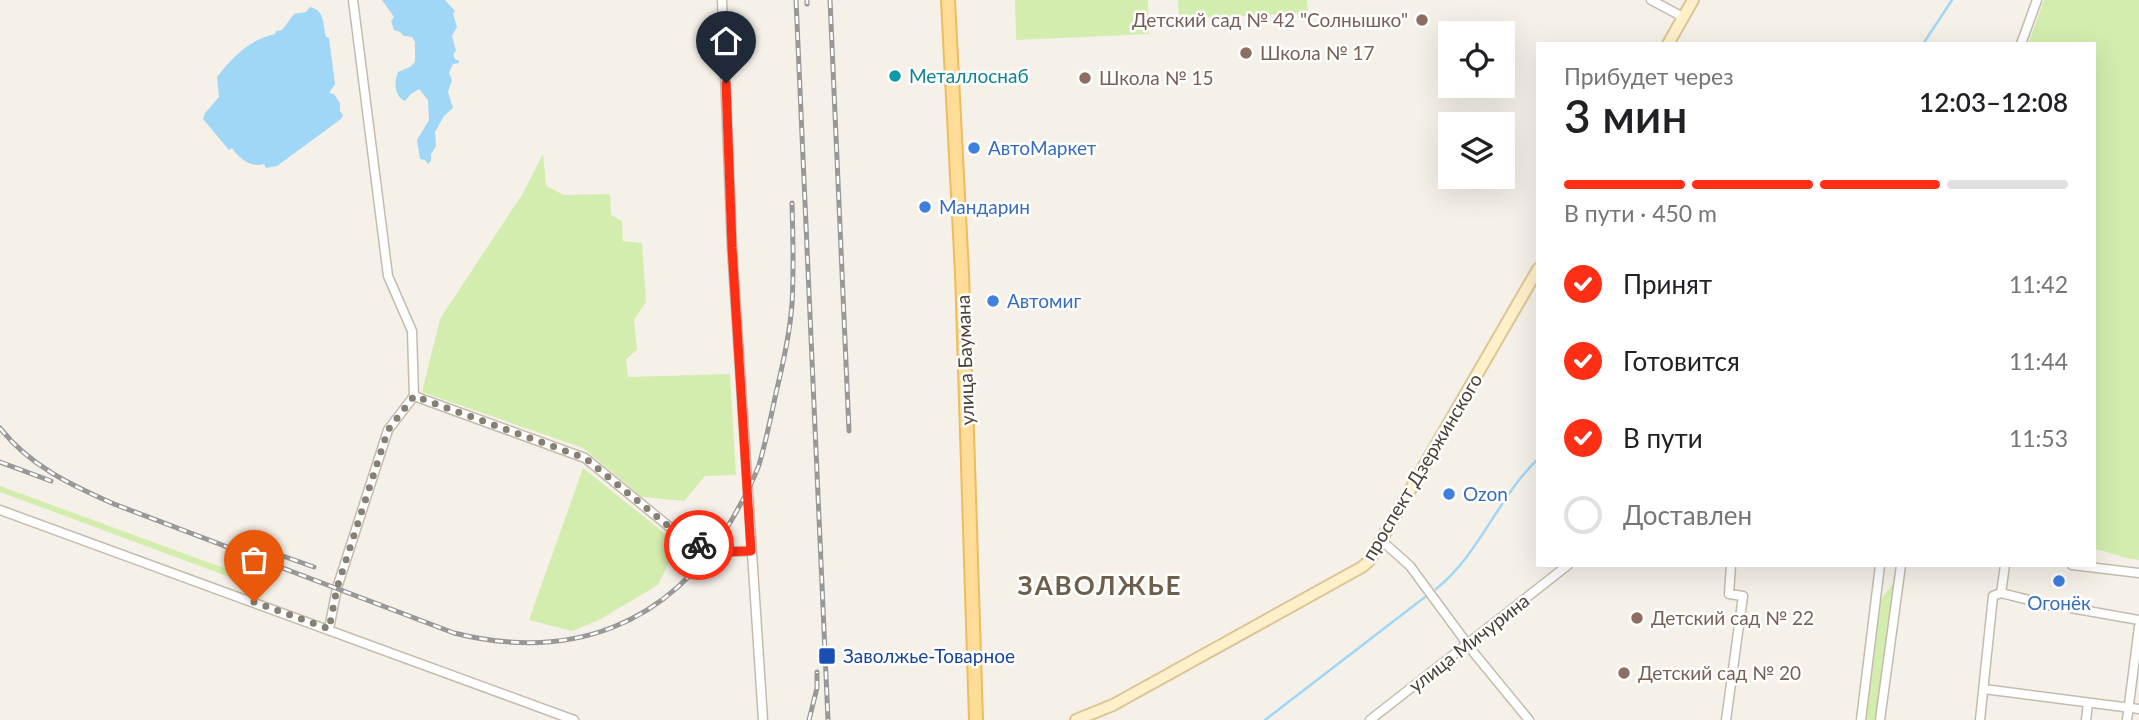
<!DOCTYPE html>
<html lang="ru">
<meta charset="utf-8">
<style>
:root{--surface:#fff;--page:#f6f6f6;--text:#202124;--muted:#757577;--line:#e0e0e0;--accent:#ff2f16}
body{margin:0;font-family:Lato,sans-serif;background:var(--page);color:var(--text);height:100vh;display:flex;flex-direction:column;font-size:26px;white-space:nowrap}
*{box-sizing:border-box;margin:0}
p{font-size:23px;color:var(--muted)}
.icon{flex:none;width:38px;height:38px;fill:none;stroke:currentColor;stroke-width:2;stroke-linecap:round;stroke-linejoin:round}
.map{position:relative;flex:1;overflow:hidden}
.panel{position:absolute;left:1536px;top:42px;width:560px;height:525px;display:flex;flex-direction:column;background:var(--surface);border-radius:0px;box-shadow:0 7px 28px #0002}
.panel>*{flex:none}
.controls{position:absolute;left:1438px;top:21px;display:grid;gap:14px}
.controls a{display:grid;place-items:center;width:77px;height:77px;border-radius:0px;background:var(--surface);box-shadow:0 7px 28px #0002;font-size:35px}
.pin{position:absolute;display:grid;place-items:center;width:60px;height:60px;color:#fff;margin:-72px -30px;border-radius:50% 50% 50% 0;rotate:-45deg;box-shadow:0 0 7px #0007}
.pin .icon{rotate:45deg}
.courier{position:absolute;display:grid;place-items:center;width:70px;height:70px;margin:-35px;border:5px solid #ff2f16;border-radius:50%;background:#fff;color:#222;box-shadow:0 2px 9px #0007}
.overview em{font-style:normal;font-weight:600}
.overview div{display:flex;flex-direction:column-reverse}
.overview{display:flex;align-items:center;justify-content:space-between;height:119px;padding:0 28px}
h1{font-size:46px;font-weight:600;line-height:52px}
.bar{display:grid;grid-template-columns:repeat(4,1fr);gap:10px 7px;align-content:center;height:84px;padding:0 28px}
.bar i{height:9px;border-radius:5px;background:var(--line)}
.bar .selected{background:var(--accent)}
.bar p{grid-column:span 4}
ol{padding:0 28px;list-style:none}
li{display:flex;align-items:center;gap:21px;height:77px}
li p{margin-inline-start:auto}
li .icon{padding:7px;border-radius:50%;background:var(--accent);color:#fff;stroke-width:4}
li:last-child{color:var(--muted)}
li i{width:38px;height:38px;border:4px solid var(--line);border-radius:50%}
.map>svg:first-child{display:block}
.green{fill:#d3edae}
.water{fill:#a1d7f6}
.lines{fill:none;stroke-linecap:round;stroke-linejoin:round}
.stream{stroke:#a1d7f6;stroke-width:2.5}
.street-casing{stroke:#c5bbad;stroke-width:11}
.secondary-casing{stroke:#dcc697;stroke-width:14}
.primary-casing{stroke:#eebc5e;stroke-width:16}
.street{stroke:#fff;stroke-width:8}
.secondary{stroke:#fff0c9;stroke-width:10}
.primary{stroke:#ffdd98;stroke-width:12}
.rail-casing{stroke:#989898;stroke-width:5}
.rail{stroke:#fff;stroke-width:2.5;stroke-dasharray:8;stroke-linecap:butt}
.done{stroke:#867f74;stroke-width:7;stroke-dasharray:0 12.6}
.route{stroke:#ff2f16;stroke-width:9}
.education-dot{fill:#8d6e63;stroke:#fff;stroke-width:2.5}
.culture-dot{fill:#0f9aa8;stroke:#fff;stroke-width:2.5}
.shop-dot{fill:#3f7fe0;stroke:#fff;stroke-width:2.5}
.transit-dot{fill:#1a4fb4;stroke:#fff;stroke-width:2.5}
.labels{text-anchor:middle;stroke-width:5;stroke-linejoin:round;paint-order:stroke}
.education-label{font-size:19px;fill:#785e54;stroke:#fff;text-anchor:start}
.culture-label{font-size:19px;fill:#0d838f;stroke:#fff;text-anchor:start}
.shop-label{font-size:19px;fill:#366cbe;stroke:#fff;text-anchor:start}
.street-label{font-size:19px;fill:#4a4136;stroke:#fff}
.transit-label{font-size:19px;fill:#164399;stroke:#fff;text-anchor:start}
.district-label{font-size:26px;font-weight:bold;letter-spacing:2px;fill:#6e5f4c;stroke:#fff}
</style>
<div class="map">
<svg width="2139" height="720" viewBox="0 0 2139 720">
<rect width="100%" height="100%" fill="#f5f1e8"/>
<g class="green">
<path d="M1015,0H1148L1149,34L1016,40Z"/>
<path d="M1178,0H1307L1308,13L1179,19Z"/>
<path d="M2044,0H2139V560C2123,559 2111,552 2095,549V44H2028Z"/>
<path d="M543,154L546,186L564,195L610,194L611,215L622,221L623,241L642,243L646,302L634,320L637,350L626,359L628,377L730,374L736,475L705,476L684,501L642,497L583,448L422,392L440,319L523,193Z"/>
<path d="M583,468L678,544L658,585L599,620L572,631L529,620Z"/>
<path d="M0,486L254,579L251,585L0,492Z"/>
<path d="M1895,582L1877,720H1865L1881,599Z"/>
</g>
<g class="water">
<path d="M382,0H445L455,11L453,14L457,27L452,36L456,51L453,54L455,59L459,61V63L453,64L449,73L452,80L448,92L453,108L444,116L435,132L436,146L431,154V161L428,164L425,160L420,159L417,140L429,120L428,100L419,89L411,94L405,101C394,96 394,82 398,72L410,67L415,62V42L412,37L404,36L400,32L394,30L391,21L394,17Z"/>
<path d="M310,7C325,10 323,25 326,37L329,38L335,84L329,93L334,94L340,103V111L343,115L341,119L277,166L266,168L264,164C250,168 239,158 232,148L229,150L203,119L205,113L219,97L217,77C232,57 251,39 275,34L276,31L282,30L294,14L306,12Z"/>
</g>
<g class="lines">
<g class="stream">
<path d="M1923,44L1952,0"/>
<path d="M1436,589C1479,555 1498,497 1538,459"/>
<path d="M1265,720L1425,597"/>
</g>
<defs>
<g id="street">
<path d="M353,0L388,276L412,331L414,396L585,458L688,542L718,552L751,551"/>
<path d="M722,0L732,248L763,720"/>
<path d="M1651,0L1683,17"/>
<path d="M2021,44L2037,0"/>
<path d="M0,510L574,720"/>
<path d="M1382,541L1410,566L1474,653L1529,720"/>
<path d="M2072,565L2139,573"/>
<path d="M2001,593L2053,606"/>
<path d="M2071,608L2139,620"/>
<path d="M329,629L337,588L388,430L414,396"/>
<path d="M1984,689L2139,709"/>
<path d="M1370,720L1568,565"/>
<path d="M1726,720L1743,596L1729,594L1731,565"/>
<path d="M1861,720L1880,565"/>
<path d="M1880,720L1901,565"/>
<path d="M1980,720L1993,596L2001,593L2005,565"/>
<path d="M2086,720L2088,703"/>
<path d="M2127,720L2139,627"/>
</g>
<g id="secondary">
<path d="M1668,44L1693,0"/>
<path d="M1076,720L1113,705L1362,567L1369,561L1538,269"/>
</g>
<path id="primary" d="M948,0L962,273L976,720"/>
</defs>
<use href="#street" class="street-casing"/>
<use href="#secondary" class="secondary-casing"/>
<use href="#primary" class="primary-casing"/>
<use href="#street" class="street"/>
<use href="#secondary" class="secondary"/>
<use href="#primary" class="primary"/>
<defs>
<g id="rail">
<path d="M796,0L828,720"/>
<path d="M830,0L849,431"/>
<path d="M807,4V0"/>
<path d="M0,428C30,466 71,485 114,504L454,633C570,662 669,626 731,521C741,504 752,484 759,465C766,441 771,417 776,393C783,364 790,334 792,304C794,270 793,237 792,203"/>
<path d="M0,462L51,481"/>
<path d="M260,548L314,567"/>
<path d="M809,720L817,688V672"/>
</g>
</defs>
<use href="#rail" class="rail-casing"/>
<use href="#rail" class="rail"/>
</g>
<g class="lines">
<path class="done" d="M254,602L329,629L337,588L388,430L414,396L585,458L688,542L699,545"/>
<path class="route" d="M699,545L718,552L751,551L732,248L726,83"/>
</g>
<g class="education-dot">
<circle cx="1422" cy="20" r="7"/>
<circle cx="1246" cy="53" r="7"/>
<circle cx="1085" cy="78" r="7"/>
<circle cx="1637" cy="618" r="7"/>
<circle cx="1624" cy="673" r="7"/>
</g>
<circle class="culture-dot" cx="895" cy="76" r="7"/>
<g class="shop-dot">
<circle cx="974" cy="148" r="7"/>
<circle cx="925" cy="207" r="7"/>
<circle cx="993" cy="301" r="7"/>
<circle cx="1449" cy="494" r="7"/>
<circle cx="2059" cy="581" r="7"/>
</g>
<rect class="transit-dot" x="818" y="647" width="18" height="18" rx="3.5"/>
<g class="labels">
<g class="education-label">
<text x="1408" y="27" text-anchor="end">Детский сад № 42 "Солнышко"</text>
<text x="1260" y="60">Школа № 17</text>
<text x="1099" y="85">Школа № 15</text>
<text x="1651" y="625">Детский сад № 22</text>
<text x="1638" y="680">Детский сад № 20</text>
</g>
<g class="culture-label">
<text x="909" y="83">Металлоснаб</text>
</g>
<g class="shop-label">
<text x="988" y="155">АвтоМаркет</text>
<text x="939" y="214">Мандарин</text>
<text x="1007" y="308">Автомиг</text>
<text x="1463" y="501">Ozon</text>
<text x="2059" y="610" text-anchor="middle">Огонёк</text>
</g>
<g class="street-label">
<text transform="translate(965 360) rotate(-92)" y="7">улица Баумана</text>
<text transform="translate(1422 467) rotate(-59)" y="7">проспект Дзержинского</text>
<text transform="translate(1469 643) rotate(-38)" y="7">улица Мичурина</text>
</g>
<g class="transit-label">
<text x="843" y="663">Заволжье-Товарное</text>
</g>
<g class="district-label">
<text x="1100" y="595">ЗАВОЛЖЬЕ</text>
</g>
</g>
</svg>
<div class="controls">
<a><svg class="icon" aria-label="locate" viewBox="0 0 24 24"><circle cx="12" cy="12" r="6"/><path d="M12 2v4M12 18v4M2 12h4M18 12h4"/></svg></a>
<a><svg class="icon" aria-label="layers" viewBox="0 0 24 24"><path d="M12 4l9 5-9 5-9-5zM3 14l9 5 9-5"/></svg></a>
</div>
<div class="pin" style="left:254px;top:602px;background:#ea580c"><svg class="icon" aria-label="bag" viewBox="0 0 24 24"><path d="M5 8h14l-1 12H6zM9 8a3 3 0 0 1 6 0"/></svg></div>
<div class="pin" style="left:726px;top:83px;background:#1f2937"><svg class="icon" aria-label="home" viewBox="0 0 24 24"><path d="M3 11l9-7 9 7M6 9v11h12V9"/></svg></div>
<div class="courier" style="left:699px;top:545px"><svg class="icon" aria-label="bike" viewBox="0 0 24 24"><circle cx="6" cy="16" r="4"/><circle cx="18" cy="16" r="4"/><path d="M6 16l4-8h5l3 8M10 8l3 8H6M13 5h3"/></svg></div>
<section class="panel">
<div class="overview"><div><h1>3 мин</h1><p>Прибудет через</p></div><em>12:03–12:08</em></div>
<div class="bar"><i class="selected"></i><i class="selected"></i><i class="selected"></i><i></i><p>В пути · 450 m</p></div>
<ol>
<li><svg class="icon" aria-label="check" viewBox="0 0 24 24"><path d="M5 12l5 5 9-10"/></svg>Принят<p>11:42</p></li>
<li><svg class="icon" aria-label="check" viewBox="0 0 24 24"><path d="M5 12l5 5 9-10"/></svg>Готовится<p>11:44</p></li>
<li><svg class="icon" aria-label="check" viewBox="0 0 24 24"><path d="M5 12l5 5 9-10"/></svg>В пути<p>11:53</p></li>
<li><i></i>Доставлен</li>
</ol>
</section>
</div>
